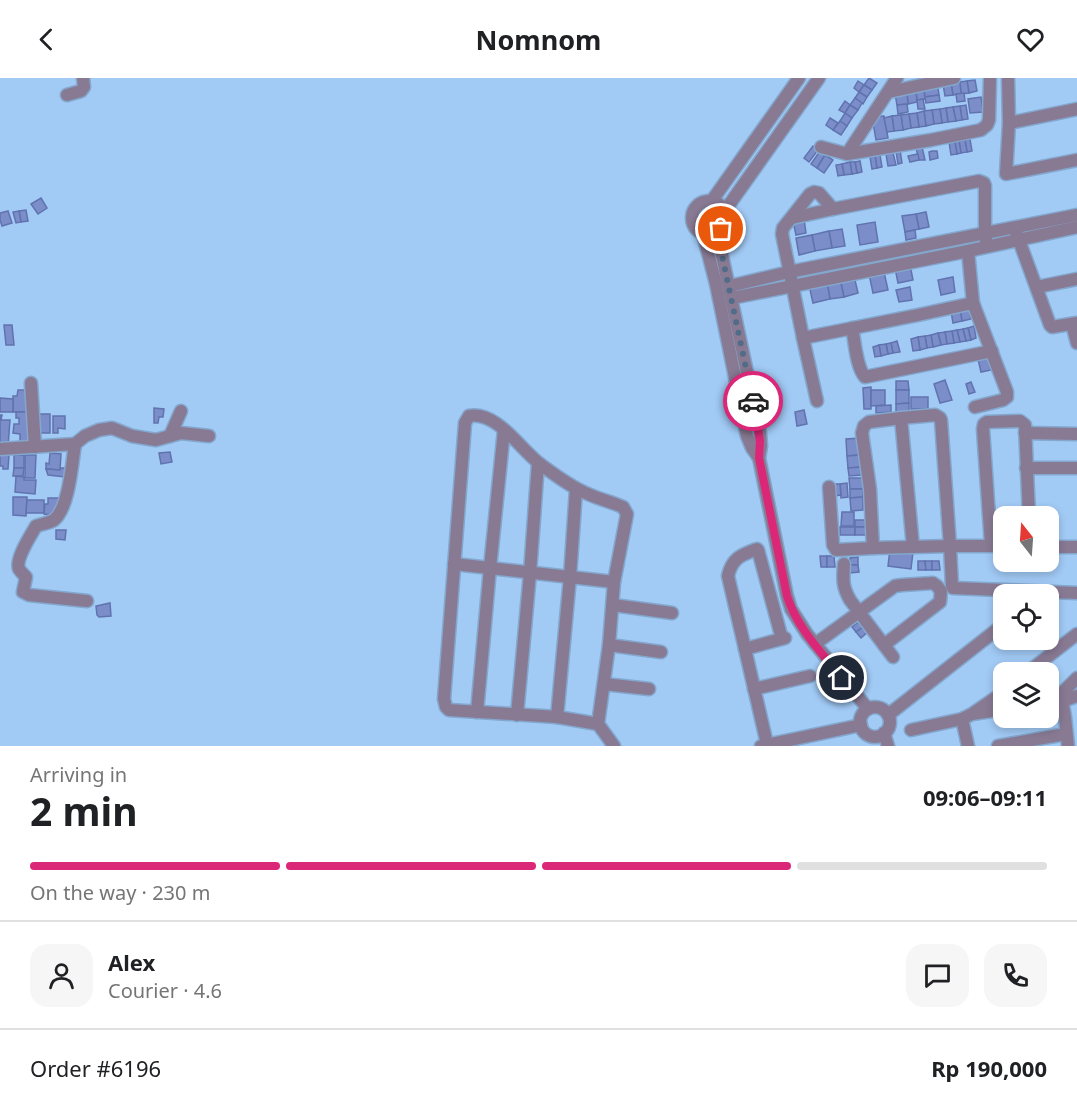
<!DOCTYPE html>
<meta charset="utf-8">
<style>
:root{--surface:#fff;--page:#f6f6f6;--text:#202124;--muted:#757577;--line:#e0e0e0;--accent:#db2777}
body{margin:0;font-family:"Noto Sans",sans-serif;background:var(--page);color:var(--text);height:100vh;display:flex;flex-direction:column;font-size:22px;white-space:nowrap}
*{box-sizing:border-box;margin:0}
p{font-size:20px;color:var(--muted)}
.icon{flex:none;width:33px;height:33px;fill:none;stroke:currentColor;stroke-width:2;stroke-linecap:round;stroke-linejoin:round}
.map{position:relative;height:668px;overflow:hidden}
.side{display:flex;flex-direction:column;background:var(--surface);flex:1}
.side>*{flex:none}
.needle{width:39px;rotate:343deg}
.fabs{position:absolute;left:993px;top:428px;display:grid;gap:12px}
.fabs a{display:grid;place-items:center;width:66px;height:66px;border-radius:12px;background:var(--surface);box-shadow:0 3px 9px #0003;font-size:30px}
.pin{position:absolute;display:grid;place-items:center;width:51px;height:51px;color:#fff;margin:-26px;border:3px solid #fff;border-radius:50%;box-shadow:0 2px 6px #0007}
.courier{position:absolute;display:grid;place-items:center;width:60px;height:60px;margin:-30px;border:4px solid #db2777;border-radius:50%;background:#fff;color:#222;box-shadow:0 2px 8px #0007}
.summary em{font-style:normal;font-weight:700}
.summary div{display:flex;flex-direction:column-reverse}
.summary{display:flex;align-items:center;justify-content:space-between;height:102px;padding:0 30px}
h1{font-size:39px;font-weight:700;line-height:45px}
.bar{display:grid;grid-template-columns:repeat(4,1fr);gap:9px 6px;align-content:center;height:72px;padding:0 30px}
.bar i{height:8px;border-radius:4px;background:var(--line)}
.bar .current{background:var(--accent)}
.bar p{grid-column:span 4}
.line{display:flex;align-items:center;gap:15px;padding:0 30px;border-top:2px solid var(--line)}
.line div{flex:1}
.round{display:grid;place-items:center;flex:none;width:63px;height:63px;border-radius:18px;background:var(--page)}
header{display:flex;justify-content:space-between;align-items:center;height:78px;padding:0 30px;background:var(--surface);font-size:27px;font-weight:700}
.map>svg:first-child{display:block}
.building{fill:#7b8eca;stroke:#6173ae;stroke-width:1.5}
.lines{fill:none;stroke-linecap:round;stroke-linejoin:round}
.minor-casing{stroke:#83a7cd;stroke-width:15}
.minor{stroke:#897a94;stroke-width:12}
.done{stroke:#506c89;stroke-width:6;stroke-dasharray:0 10.8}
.route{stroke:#db2777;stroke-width:8}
</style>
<header><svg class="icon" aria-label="back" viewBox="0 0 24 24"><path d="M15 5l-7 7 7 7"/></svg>Nomnom<svg class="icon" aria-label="heart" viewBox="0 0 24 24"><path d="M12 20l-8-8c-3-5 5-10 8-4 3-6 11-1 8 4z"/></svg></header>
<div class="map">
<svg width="1077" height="668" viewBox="0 0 1077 668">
<rect width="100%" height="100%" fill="#a1caf5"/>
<g class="building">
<path d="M869,0L877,5L872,12L864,7Z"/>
<path d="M975,2L977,13L969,15L967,3Z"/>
<path d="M858,3L864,7L859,14L854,10Z"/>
<path d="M967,3L969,15L961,16L960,4Z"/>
<path d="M960,4L961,16L953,17L951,5Z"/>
<path d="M951,5L953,17L945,18L943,6Z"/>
<path d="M864,7L872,12L867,19L859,14Z"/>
<path d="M938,10L939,17L925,19L924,12Z"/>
<path d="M924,12L925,21L917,22L916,13Z"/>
<path d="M916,13L917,24L908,26L907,15Z"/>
<path d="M859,14L867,19L863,26L855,20Z"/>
<path d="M907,15L908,26L897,27L895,16Z"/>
<path d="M964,15L965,23L957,24L956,16Z"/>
<path d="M939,17L940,23L926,25L925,19Z"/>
<path d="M981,19L983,34L970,35L968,21Z"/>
<path d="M855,20L862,25L858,32L850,27Z"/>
<path d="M923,21L925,31H918L917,22Z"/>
<path d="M845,23L850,27L845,35L839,32Z"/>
<path d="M907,26L908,34L898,36L897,27Z"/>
<path d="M850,27L858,32L852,40L845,35Z"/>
<path d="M966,27L968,41L962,42L960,28Z"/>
<path d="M960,28L962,42L956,43L953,29Z"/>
<path d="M953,29L956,43L948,44L946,30Z"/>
<path d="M946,30L948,44L942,45L940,31Z"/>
<path d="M940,31L942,45L934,46L932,32Z"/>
<path d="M932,32L934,46L926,48L924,33Z"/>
<path d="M924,33L926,48L919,49L917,35Z"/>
<path d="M845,35L852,40L847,48L840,43Z"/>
<path d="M917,35L919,49L911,50L909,36Z"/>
<path d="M909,36L911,50L903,52L901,37Z"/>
<path d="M901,37L903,52L894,53L892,38Z"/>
<path d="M884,38L888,60L876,62L872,39Z"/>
<path d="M892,38L894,53L887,54L884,40Z"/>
<path d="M830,40L838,45L833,52L826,47Z"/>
<path d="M840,43L847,48L841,57L833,52Z"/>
<path d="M970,61L972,73L967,74L965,62Z"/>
<path d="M965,62L967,74L961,75L959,63Z"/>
<path d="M959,63L961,75L957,76L955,64Z"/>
<path d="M949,64H955L957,76L951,77Z"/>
<path d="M813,68L818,72L809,84L804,80Z"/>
<path d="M922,69L925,82H919L916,70Z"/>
<path d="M900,72L902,85L898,86L896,73Z"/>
<path d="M820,73L825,77L817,90L811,86Z"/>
<path d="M932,73H937L938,80L930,82L929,74Z"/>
<path d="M893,75L896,87L888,88L886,76Z"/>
<path d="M918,76L919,82L910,84L908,78Z"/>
<path d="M825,77L833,82L824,95L817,90Z"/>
<path d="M880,77L882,89L877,90L875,78Z"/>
<path d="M875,78L877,90L872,91L870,79Z"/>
<path d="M860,83L862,94L857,95L855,84Z"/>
<path d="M850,84H855L857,95L852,96Z"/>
<path d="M850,84L852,96L844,97L842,86Z"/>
<path d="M842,86L844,97L838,98L836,87Z"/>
<path d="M41,120L47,130L38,136L31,126Z"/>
<path d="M26,132L28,143L21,144L19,133Z"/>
<path d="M8,133L12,145L2,148L0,142V135Z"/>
<path d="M19,133L21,144L16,145L13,134Z"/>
<path d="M926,134L929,149L919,151L916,136Z"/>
<path d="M916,136L919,151L905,154L902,138Z"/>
<path d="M804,141L806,155L796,157L793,143Z"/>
<path d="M875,144L878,164L860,167L857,147Z"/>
<path d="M842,151L845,168L832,170L829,153Z"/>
<path d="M915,152L916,160L906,162L905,154Z"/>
<path d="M829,153L832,170L815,173L812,157Z"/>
<path d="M812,157L815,173L799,177L796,160Z"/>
<path d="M910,187L913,202L898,205L895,190Z"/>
<path d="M884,194L888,212L873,215L869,196Z"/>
<path d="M854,198L858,215L844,219L840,201Z"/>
<path d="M953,199L955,214L941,217L938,202Z"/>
<path d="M840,201L844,219L830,221L827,204Z"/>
<path d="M827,204L830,221L813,225L809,207Z"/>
<path d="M910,209L912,222L899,224L896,212Z"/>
<path d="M969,229L971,241L962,243L960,231Z"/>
<path d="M960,231L962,243L953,245L951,233Z"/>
<path d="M4,247H12L14,267H6Z"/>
<path d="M974,248L976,260L971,262L968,250Z"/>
<path d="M968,250L971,262L966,263L963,251Z"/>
<path d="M963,251L966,263L960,264L957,252Z"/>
<path d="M957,252L960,264L954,265L952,253Z"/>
<path d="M952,253L954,265L947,266L945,254Z"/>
<path d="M945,254L947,266L941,267L938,255Z"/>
<path d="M938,255L941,267L933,269L931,257Z"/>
<path d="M931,257L933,269L927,270L925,258Z"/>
<path d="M925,258L927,270L920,272L918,259Z"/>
<path d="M918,259L920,272L913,273L911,261Z"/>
<path d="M897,263L900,274L893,275L891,265Z"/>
<path d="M891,265L893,275L888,276L886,266Z"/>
<path d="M886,266L888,276L881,278L879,267Z"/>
<path d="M879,267L881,278L875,279L873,269Z"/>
<path d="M988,278L991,292L981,294L978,281Z"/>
<path d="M945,302L952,322L940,325L934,306Z"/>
<path d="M896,303H908L909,312H896Z"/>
<path d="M971,304L975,314L969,316L966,306Z"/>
<path d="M871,309V331H864L863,310Z"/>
<path d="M18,312H27V334H13V318H17Z"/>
<path d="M871,312H885V327L871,328Z"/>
<path d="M896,312H909V325L896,326Z"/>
<rect x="911" y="319" width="17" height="12"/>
<path d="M0,320L13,321V334H0Z"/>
<path d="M909,325V334L896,335V326Z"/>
<path d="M891,327V334L876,335V328Z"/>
<path d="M154,330L164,331L163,339H159L158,345H154Z"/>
<path d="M804,332L807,346L797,348L795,334Z"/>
<path d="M16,334H30V364H20V356L13,355L14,346H19V340H16Z"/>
<path d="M35,336H50V355H40V350H37Z"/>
<path d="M0,337H2L1,342H10L8,369H0Z"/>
<path d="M53,338H65V351L58,350V355H53Z"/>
<path d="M860,360L861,377L847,378L846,361Z"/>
<path d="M170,374L172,384L161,386L159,375Z"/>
<path d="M50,375L61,376L60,392L46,391V385L49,386Z"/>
<path d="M0,377H9L8,391H3V388H0Z"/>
<rect x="14" y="377" width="10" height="13"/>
<path d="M25,377H36L35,400H25Z"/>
<path d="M861,377L862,389L848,390L847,378Z"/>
<path d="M862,389V397L849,398L848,390Z"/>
<path d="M14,390H24L23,398H13Z"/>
<path d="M61,390H66L65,399L48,397L46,391L60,392Z"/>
<path d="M16,398L24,399V402H36L35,416L15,414Z"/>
<path d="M849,400H865L866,411H850Z"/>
<path d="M847,405L848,419L841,420L840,406Z"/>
<path d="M833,406H840L841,417L834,418Z"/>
<path d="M850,411H863V419L850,420Z"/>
<path d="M13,419H27L26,438L13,437Z"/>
<path d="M863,419V432L851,433L850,420Z"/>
<path d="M48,420H59V434L54,437L44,436L45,426H48Z"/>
<path d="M27,422H44V435H26Z"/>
<path d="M842,434H854V448H841Z"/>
<rect x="855" y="442" width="10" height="7"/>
<rect x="840" y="449" width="15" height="8"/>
<rect x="855" y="449" width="13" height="8"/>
<path d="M56,452H66L65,462L56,461Z"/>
<path d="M890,471L913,474L911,491L888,488Z"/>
<path d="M820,478H827V489H821Z"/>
<path d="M827,478H834L835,489H827Z"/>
<path d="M858,479V487H850V480Z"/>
<path d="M918,483H925L926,492H918Z"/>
<path d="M925,483H932V492H926Z"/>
<path d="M932,483H939L940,492H932Z"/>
<path d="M850,487H858L859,494L850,495Z"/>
<path d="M110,525L111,538L99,539L97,537L96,528Z"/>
<path d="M861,542L865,548L856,554L852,549Z"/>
<path d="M865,548L869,553L861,560L856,554Z"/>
</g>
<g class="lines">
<defs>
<g id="minor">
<path d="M1008,0L1009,45L1077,31"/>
<path d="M889,14L954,0"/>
<path d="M67,17L81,13L84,9L83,0"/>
<path d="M1009,45L1006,96L1077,82"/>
<path d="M821,69L847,76L897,0"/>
<path d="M847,76L931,62L981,52L987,47L989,42L990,0"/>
<circle cx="709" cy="140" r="17"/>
<path d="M711,124L799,0"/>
<path d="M724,134L819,0"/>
<path d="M792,140L833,131"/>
<path d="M717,154L760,355L761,368L759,380L787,518L791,531L807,556L868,631"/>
<path d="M1016,154L1050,247L1052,249L1077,245"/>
<path d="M703,156L716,206L747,358L752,370L759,380"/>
<path d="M968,173L973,225"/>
<path d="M730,208L789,194L1077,137"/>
<path d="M1037,209L1077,201"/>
<path d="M732,220L968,173L1077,149"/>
<path d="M1072,246L1077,265"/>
<path d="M852,250C855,263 856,289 865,299L992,273"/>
<path d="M803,260L817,323"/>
<path d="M31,305L35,369"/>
<path d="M975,329L1003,322L1007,319V314L973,225L918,237L803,260L782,156L783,150L810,116L814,114L819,115L833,131L979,103L984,105L985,108V156L987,168"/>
<path d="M1025,355L1077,356"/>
<path d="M170,358L181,333"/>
<path d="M75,366C72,385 69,430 54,442C49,445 42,446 36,448C31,457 15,481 19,491C20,493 24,497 26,499L23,514L29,517L87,523"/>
<path d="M0,371L75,366L85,358L99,352L112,350L132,358L156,362L181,355L209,358"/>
<path d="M1026,390H1077"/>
<path d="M829,409L833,467L836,472L873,470L950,468L952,508L953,510L1077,515"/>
<path d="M991,467L983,351L984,346L987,344L1020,343L1025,347L1029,438"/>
<path d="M913,469L901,340L935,337L940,340L941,342L950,468H1004"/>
<path d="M1048,469H1077"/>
<path d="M873,470L870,411L862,355L864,348L869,344L901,340"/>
<path d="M454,486L614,504"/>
<path d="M844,486C843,501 842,508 850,522L893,579"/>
<path d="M613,527L672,535"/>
<path d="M782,561L758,472L757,471C741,477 732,480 728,498L745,571L785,560"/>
<path d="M815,566L895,508L902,507L933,505L937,508L941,513L940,524L884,567"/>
<path d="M609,567L661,574"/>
<path d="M745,571L767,666"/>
<path d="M1028,594L1077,556"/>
<path d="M604,606L649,611"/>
<path d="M754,611L810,598"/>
<path d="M1061,616L1065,639L1068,668"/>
<path d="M1048,621L1061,616L1077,600"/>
<path d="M1063,623L1077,618"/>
<circle cx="875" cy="644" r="15"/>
<path d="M477,634L490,490L504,352"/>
<path d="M975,634L1004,614"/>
<path d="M517,637L530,495L538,385"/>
<path d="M888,637L1004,546"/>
<path d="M557,639L570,499L576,411"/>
<path d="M962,641L968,668"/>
<path d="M598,646L609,567L614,504L627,436L623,429C611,424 599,421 588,416C571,409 555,397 540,386C520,371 497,333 469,338L465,345L444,621L446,629L449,632L557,639L598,646L614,668"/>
<path d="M911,652L962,641L972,636L1004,631"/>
<path d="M884,655L888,668"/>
<path d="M761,668L861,647"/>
<path d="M998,668L1066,656"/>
</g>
</defs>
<use href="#minor" class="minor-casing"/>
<use href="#minor" class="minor"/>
</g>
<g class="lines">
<path class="done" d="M721,151L717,154L753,323"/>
<path class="route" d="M753,323L760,363L759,380L787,518C797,550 822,575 842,600"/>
</g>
</svg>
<div class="fabs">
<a><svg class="needle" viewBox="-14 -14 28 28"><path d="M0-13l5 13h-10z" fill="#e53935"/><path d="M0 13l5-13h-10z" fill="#757577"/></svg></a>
<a><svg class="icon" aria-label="locate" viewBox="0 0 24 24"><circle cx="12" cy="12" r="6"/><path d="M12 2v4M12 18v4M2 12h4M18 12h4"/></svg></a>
<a><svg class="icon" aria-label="layers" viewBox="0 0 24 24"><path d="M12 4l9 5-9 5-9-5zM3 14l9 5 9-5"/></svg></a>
</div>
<div class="pin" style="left:721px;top:151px;background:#ea580c"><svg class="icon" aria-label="bag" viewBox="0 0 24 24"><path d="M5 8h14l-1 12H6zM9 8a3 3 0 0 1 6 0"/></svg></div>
<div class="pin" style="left:842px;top:600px;background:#1f2937"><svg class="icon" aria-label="home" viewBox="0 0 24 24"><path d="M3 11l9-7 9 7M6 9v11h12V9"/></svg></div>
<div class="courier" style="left:753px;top:323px"><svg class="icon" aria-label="car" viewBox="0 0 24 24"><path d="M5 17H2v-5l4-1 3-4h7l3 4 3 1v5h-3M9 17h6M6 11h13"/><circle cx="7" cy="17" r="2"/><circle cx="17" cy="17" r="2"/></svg></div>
</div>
<section class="side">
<div class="summary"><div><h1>2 min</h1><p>Arriving in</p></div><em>09:06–09:11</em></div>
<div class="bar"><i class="current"></i><i class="current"></i><i class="current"></i><i></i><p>On the way · 230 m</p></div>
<div class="line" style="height:108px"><a class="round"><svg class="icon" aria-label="person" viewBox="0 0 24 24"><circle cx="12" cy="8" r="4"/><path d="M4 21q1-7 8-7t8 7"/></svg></a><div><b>Alex</b><p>Courier · 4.6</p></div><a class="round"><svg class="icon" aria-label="chat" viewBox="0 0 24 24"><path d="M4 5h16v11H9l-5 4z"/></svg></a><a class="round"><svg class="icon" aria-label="phone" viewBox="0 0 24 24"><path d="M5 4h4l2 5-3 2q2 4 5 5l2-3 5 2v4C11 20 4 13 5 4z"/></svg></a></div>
<div class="line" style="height:78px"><div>Order #6196</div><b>Rp 190,000</b></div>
</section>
